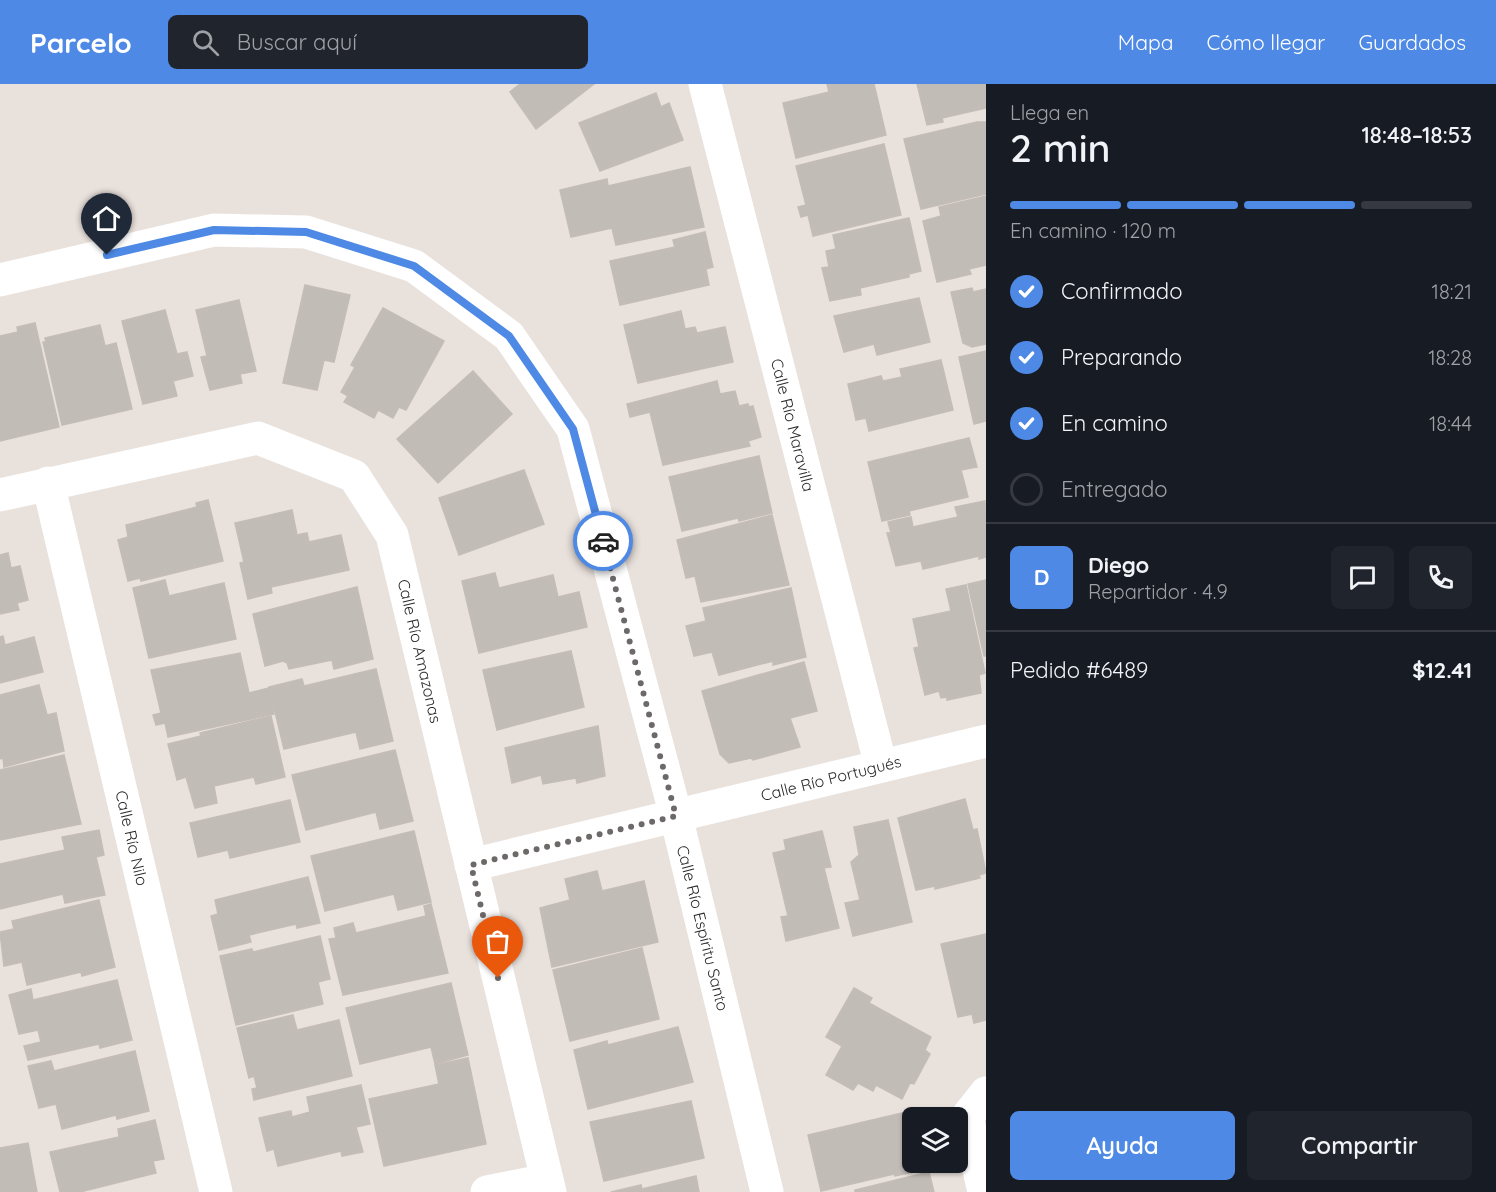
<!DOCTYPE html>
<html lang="es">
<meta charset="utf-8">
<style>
:root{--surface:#171b24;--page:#20242c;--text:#f1f3f6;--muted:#9ea1a6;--line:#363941;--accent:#4d89e5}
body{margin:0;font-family:Quicksand,sans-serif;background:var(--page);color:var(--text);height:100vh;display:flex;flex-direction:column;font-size:22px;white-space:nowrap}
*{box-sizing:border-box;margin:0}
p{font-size:20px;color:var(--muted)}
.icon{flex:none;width:33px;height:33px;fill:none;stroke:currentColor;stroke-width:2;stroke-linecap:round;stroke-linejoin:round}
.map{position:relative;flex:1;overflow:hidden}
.details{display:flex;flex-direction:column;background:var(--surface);width:510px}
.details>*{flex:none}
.tools{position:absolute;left:902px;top:1023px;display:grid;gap:12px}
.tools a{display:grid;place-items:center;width:66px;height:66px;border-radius:9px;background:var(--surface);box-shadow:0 2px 4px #0004;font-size:30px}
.pin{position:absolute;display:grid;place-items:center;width:51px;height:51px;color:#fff;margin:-62px -26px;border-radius:50% 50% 50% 0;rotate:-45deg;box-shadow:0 0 6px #0007}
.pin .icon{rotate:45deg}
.courier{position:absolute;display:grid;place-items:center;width:60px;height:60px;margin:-30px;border:4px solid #4d89e5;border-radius:50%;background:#fff;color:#222;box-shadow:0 2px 8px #0007}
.summary em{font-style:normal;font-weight:600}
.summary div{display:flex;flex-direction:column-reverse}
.summary{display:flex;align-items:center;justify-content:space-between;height:102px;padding:0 24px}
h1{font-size:39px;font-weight:600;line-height:45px}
.bar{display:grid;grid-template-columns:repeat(4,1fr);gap:9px 6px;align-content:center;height:72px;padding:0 24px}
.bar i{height:8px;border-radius:4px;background:var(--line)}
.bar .selected{background:var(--accent)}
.bar p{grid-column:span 4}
.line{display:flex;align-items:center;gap:15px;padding:0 24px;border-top:2px solid var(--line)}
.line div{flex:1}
.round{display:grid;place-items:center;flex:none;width:63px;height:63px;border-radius:9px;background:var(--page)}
ol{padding:0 24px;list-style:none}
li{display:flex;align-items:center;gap:18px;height:66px}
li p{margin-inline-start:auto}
li .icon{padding:6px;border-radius:50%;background:var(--accent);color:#fff;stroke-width:4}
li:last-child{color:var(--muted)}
li i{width:33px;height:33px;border:3px solid var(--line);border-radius:50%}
.action{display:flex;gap:12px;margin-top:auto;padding:12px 24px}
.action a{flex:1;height:69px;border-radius:9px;background:var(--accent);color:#fff;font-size:24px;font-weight:600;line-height:69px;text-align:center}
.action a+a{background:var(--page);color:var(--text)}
header{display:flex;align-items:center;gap:36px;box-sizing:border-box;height:84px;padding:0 30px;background:var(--accent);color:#fff}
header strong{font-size:28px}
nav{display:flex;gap:33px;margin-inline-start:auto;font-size:21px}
.search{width:420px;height:54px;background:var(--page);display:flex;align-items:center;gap:15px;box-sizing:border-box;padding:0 21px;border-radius:9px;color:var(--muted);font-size:22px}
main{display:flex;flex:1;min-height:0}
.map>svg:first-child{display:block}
.building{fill:#c2bcb7;stroke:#c4bcb6;stroke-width:1.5}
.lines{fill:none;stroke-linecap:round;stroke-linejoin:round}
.street{stroke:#fff;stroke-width:33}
.done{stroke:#6c6968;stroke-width:6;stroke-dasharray:0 10.8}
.route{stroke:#4d89e5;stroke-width:8}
.labels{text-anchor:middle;stroke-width:4.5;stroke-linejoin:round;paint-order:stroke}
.street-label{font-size:16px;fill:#292929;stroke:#fff}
</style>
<header>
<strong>Parcelo</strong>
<div class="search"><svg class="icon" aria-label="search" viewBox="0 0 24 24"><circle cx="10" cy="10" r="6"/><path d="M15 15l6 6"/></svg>Buscar aquí</div>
<nav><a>Mapa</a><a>Cómo llegar</a><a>Guardados</a></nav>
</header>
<main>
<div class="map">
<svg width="986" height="1108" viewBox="0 0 986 1108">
<rect width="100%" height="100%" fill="#e9e1dc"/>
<g class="building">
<path d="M520,0H594L536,45L510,8Z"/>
<path d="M827,0H874L886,51L796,74L783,19L829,8Z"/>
<path d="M917,0H986V24L942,34L943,38L927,41Z"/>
<path d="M656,9L661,23L669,19L683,56L600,87L579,39Z"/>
<path d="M977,38H986V110L921,125L904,55Z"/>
<path d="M884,60L901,131L813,152L808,131L801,133L798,123L806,121L796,82Z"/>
<path d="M690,83L704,143L616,161L612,144L571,153L560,106L607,95L608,102Z"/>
<path d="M986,112V181L969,185L971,190L937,198L923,137L941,132L939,123Z"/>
<path d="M909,134L921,187L909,190V193L860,204L861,211L830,217L822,184L829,183L826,167L836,165L833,151Z"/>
<path d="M705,148L713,183L706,185L709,201L620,221L610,177L675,163L673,156Z"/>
<path d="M305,201L350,211L334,278L324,276L317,306L283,299Z"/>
<path d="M972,204L973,208L986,205V260L972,263L963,259L951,208Z"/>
<path d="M919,214L930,258L877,271L874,260L844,268L834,232Z"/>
<path d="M239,216L256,287L240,290L242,299L210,306L201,273L207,272L196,226Z"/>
<path d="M383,224L444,257L406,326L399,323L393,334L378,326L374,334L344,318L348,312L341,308L355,283L351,281Z"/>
<path d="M165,226L177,270L187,268L193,292L173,297L177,312L143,320L122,237Z"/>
<path d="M681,227L685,245L695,243L697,249L725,243L733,278L638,299L624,241Z"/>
<path d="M35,239L59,343L0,357V252L18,248L17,243Z"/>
<path d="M100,241L105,262L116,259L132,325L62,341L43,258H46L45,254Z"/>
<path d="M986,267V337L974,340L959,273Z"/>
<path d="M941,276L953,326L869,347L866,334L856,336L848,300L881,292L883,297L902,293L900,285Z"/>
<path d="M473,287L512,330L438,399L397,355Z"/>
<path d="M717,297L720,310L735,307L739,322L748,320L749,323L753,322L761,353L748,357L750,362L663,381L650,328L630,333L627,320Z"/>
<path d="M969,354L977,383L961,386L968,413L909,427L910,431L882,437L868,378Z"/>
<path d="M759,372L772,429L739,437L738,434L682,447L669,393Z"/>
<path d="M524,386L544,440L459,471L439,414Z"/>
<path d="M208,416L223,477L141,497L140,494L128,497L118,456L128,453L126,441L197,423L196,419Z"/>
<path d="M985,417L986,473L979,475V472L923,485L921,477L896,482L887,449H891L888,438L911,433L913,443L958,433L955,423Z"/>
<path d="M292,426L297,451L307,449L309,458L341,451L349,486L271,503L272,509L248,515L240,479L244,478L235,439Z"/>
<path d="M772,431L789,501L701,518L695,492L686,494L677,456Z"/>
<path d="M8,469L11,484L20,482L28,516L17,519L19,526L0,530V471Z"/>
<path d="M495,489L499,504L553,491L558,513L579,508L587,543L479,569L462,497Z"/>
<path d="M165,496L169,512L224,499L236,555L149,574L133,504Z"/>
<path d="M986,496V572H984L968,500Z"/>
<path d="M966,501L985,589L979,591L981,609L947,616V613L941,614L939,607L925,611L914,564L919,563L913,535L951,527L946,505Z"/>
<path d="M357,503L373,575L334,585L332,576L289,585L287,579L283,577L265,582L253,530Z"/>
<path d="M791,504L806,573L773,581V577L719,591L712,568L694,572L686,542L706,537L703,524Z"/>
<path d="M3,552L5,561L34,553L43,588L0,599V553Z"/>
<path d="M571,567L584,623L497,646L483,586Z"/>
<path d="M240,569L249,609L269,604L274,630L168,653L165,639L156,641L153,631L161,629L151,586Z"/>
<path d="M804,578L817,627L790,634L800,663L753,676L751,674L729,679L720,670L702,607Z"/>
<path d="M376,585L393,657L360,665L356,648L284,665L269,603L302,595L304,602Z"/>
<path d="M39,601L47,631L56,629L64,667L4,683L3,674L0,675V611Z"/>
<path d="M271,632L285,693L256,700L254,693L214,702L217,719L195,724L186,693L177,696L168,660L201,652L200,649Z"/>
<path d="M598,642L605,692L577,699L576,694L543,700L541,691L512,699L505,664Z"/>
<path d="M395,666L413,737L380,745L376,728L306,746L292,691Z"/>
<path d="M64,671L81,740L0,756V686Z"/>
<path d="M965,715L973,746L977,745L986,789L979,791L980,794L935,805V802L916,806L898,734Z"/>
<path d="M290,716L300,758L230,774L228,766L198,773L190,739Z"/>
<path d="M888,736L912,838L853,852L845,819L860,816L851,778L859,771L854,743Z"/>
<path d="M99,746L104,771L96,773L105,811L65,819L63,810L0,825V780L65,766L62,753Z"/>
<path d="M414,747L431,818L398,826L394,810L325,827L311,772Z"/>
<path d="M822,747L831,783L824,784L839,844L786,857L781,833L788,832L773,769L786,766L784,756Z"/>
<path d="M597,787L602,807L644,797L658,858L552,883L540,824L570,816L565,795Z"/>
<path d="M308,793L320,839L297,844L296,840L249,851L251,858L219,866L211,832L218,830L215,816Z"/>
<path d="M99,816L115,883L82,892L81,888L27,901L22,878L4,882L0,848L14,845L12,837Z"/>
<path d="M431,820L448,889L343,911L329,855L336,854L334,844L353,839L356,849L426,832L424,822Z"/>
<path d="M986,850V936L974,939L972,930L958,933L941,860Z"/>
<path d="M320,852L330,895L318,898L323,920L236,941L220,872L252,865L253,868Z"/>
<path d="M642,864L659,935L570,957L553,886Z"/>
<path d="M117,896L132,956L100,964L99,960L28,976L24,962L41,958L38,946L19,950L9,911L31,905L33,916Z"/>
<path d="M451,899L468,971L435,980L431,963L360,980L346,924Z"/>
<path d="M854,904L872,914L869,919L931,953L925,966L930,970L914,1000L910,999L902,1015L876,1001L873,1007L858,999L853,1006L826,991L842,962L826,953Z"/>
<path d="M293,931L297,946L339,936L352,992L254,1016L252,1005L257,1004L254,992L249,994L237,944Z"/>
<path d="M678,943L693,998L588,1025L574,966L607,957L608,961Z"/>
<path d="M135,967L149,1027L117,1035L116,1031L62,1045L56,1020L39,1024L28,982L51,977L54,987Z"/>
<path d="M468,974L486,1060L384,1082L369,1015L439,1000L435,981Z"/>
<path d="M361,1001L370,1040L356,1043L363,1068L342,1072L341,1067L278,1082L274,1065L267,1067L259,1034L291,1027L292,1033L310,1028L307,1013Z"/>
<path d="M691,1017L704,1074L604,1097L590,1038Z"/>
<path d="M915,1026L916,1034H912V1078H927L928,1085L895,1092L894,1090L821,1107L808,1051Z"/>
<path d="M155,1036L164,1075L153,1077L156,1089L80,1108H60L50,1068L119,1053L118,1045Z"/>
<path d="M28,1059L37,1108H0V1064Z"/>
<path d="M929,1088L934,1108H855V1106Z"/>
<path d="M696,1092L699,1108H611L641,1101L642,1105Z"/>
</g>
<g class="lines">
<g class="street">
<path d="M705,0L881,682"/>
<path d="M0,196L214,146L306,148L414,182L509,252L573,345L676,732L767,1108"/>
<path d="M48,399L216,1108"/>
<path d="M0,411L258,354L354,392L392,451L550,1108"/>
<path d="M471,781L986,657"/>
<path d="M487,1108L547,1096"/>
<path d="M984,1108L967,1033L986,1009"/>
</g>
</g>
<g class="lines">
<path class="done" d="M498,894L471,781L676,732L603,457"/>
<path class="route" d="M107,171L214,146L306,148L414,182L509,252L573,345L603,457"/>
</g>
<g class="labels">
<g class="street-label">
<text transform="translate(793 341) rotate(76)" y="6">Calle Río Maravilla</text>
<text transform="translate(420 567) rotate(77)" y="6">Calle Río Amazonas</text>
<text transform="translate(831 694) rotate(-14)" y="6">Calle Río Portugués</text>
<text transform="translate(132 754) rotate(77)" y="6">Calle Río Nilo</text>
<text transform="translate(703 844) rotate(76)" y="6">Calle Río Espíritu Santo</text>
</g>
</g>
</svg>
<div class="tools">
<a><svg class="icon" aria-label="layers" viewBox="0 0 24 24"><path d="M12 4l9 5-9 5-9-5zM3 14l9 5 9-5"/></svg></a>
</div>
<div class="pin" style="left:498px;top:894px;background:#ea580c"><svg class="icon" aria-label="bag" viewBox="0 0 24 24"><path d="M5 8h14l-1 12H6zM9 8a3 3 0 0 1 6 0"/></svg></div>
<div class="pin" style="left:107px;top:171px;background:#1f2937"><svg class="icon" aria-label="home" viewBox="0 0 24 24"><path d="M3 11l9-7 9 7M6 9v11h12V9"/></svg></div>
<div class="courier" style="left:603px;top:457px"><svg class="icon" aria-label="car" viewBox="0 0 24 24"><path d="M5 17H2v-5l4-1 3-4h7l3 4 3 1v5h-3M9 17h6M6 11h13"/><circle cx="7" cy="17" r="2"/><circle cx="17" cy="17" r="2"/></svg></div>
</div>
<section class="details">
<div class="summary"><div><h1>2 min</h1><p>Llega en</p></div><em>18:48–18:53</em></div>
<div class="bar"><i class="selected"></i><i class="selected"></i><i class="selected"></i><i></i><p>En camino · 120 m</p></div>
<ol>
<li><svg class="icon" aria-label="check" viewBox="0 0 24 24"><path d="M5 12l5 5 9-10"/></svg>Confirmado<p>18:21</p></li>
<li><svg class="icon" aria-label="check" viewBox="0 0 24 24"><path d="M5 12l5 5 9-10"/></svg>Preparando<p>18:28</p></li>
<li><svg class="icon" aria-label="check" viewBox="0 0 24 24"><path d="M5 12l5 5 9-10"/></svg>En camino<p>18:44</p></li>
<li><i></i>Entregado</li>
</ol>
<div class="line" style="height:108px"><b class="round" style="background:var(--accent);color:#fff">D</b><div><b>Diego</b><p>Repartidor · 4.9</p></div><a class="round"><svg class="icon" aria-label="chat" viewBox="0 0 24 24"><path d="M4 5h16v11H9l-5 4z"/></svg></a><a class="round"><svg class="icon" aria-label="phone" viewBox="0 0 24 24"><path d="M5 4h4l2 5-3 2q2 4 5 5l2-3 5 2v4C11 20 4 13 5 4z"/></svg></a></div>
<div class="line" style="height:78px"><div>Pedido #6489</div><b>$12.41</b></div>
<div class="action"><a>Ayuda</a><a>Compartir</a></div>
</section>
</main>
